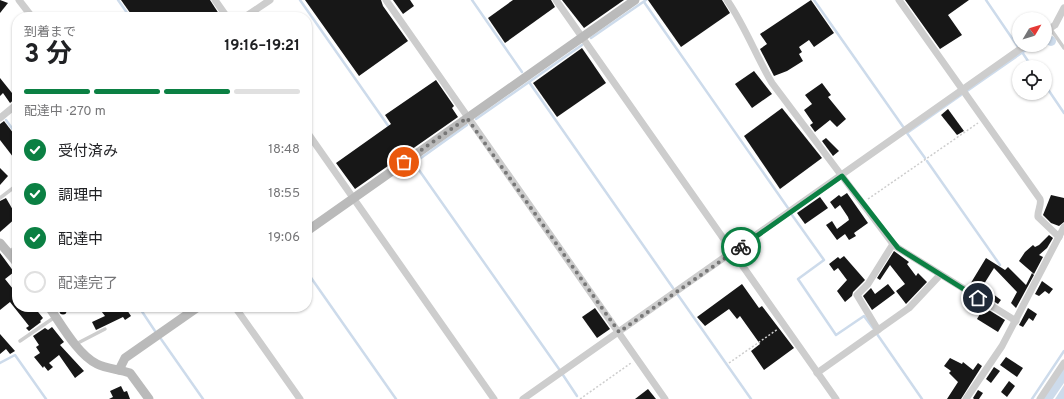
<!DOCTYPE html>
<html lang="ja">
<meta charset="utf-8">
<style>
:root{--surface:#fff;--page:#f2f2f2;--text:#202124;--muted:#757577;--line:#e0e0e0;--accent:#0b8043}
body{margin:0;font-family:Overpass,"Noto Sans JP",sans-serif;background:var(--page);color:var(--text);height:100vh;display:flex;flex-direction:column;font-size:15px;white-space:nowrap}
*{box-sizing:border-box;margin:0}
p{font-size:13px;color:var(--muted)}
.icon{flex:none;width:22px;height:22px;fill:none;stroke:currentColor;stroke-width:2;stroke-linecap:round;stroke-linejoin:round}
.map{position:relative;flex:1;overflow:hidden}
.drawer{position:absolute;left:12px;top:12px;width:300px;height:300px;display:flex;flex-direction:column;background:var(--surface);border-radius:16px;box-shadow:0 1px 3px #0004}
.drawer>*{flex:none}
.needle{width:26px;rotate:52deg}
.controls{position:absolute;left:1012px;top:12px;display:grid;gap:8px}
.controls a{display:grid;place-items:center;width:40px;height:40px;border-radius:50%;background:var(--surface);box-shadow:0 1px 3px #0004;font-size:20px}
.pin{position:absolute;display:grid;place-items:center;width:34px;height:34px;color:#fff;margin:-17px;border:2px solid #fff;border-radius:50%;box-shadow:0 1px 4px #0007}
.courier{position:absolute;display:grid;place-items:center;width:40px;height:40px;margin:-20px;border:3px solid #0b8043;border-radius:50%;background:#fff;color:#222;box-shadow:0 1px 5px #0007}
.head em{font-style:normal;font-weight:700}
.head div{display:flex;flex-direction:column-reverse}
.head{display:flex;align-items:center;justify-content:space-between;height:68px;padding:0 12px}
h1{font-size:26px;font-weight:700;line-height:30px}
.bar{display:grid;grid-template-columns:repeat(4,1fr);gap:6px 4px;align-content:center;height:48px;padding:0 12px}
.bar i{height:5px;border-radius:3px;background:var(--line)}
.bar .current{background:var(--accent)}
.bar p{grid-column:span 4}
ol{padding:0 12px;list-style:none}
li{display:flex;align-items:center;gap:12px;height:44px}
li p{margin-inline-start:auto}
li .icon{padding:4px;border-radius:50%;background:var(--accent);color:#fff;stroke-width:4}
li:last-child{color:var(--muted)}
li i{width:22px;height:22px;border:2px solid var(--line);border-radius:50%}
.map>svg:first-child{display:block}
.water{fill:#cddbeb}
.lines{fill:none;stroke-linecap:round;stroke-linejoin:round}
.stream{stroke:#cddbeb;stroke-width:2.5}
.building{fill:#171717}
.path{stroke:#cdcdcd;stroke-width:1.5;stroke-dasharray:2 2;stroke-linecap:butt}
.lane{stroke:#cdcdcd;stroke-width:3.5}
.street{stroke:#cdcdcd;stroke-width:7}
.secondary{stroke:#bababa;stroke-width:9}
.done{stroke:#787878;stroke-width:4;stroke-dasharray:0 7.2}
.route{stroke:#0b8043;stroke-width:5}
</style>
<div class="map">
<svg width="1064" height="399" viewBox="0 0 1064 399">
<rect width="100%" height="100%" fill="#fff"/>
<g class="water">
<circle cx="1051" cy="41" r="5"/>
<path d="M1064,368V383L1053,399H1043Z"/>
<path d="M1064,385V399H1055Z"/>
</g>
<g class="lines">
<g class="stream">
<path d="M118,0L130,17"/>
<path d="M300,0L389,127"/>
<path d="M472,0L522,72"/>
<path d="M814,0L904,128"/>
<path d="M986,0L1018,47"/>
<path d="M644,2L788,208"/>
<path d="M1045,37L1051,33"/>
<path d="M591,38L646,0"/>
<path d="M1022,52L1032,67"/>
<path d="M529,82L673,288"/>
<path d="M1045,85L1064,113"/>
<path d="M967,91L1033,45"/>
<path d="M476,119L582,45"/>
<path d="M6,120L17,135"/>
<path d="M467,125L414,163L559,369"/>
<path d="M925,158L907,133L961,95"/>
<path d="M927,161L1000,265"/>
<path d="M792,215L824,260L798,279L836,335L864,316L873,328"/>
<path d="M307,272L396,399"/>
<path d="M678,295L751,399"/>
<path d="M139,307L155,331"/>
<path d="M877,334L922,399"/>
<path d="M161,339L203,399"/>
<path d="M0,363L15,355L46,399"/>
<path d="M563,375L577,396"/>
<path d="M1032,399L1064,351"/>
</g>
</g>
<g class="building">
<path d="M0,0L8,3L0,13Z"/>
<path d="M121,0H210L221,17H133Z"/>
<path d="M305,0H381L383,6L408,41L359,76Z"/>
<path d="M393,0H410L414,6L403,14Z"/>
<path d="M513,0H551L555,7L505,43L488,18Z"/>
<path d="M562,0H624L584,28Z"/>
<path d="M648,0H722L730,13L681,47Z"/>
<path d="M811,0L834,33L814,47L809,40L799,47L802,52L799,54L803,61L787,71L774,76L760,49L767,44L760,34Z"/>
<path d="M905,0H969L948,15L962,35L940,49Z"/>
<path d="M582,48L606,83L557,117L533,83Z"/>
<path d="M754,71L772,94L752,108L735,84Z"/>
<path d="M0,78L16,98L10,103L3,93L0,96Z"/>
<path d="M436,80L454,106L452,108L458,117L355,189L336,163L391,124L385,115Z"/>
<path d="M822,83L831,95L828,97L846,119L837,127L830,120L815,132L810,125L813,123L804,110L812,104L805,95Z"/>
<path d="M782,108L822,158L780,189L744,136Z"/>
<path d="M948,109L964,131L957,135L941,115Z"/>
<path d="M4,121L17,138V162L0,140V124Z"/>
<path d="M826,138L839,151L833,156L822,141Z"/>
<path d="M0,168L8,176L0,185Z"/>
<path d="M847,193L868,223L854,233L856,236L849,240L845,234L837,240L826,225L832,221L837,229L849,220L848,217L840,205L835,209L830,202L839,195L841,197Z"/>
<path d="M1051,195L1064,198V222L1059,226L1051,223L1043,215Z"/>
<path d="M820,197L828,208L805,224L797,213Z"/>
<path d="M6,198L17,217L0,232V201Z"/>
<path d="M1049,235L1053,238L1047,248L1039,255L1043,257L1034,274L1019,261L1025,252L1033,245L1035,247L1039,245Z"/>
<path d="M894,251L909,262L907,264L916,276L918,273L927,282L906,304L896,291L905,284L890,265L880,280L877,278Z"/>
<path d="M0,253L14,272L5,279L17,294V307H34L43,318L40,321L41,322L29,331L26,328L29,326L10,302L0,310Z"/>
<path d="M844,256L865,280L853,292L852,296L845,302L837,291L847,280L838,268L834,271L829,264L838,257L840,259Z"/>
<path d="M986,258L1005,270L1008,267L1026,285L1032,273L1034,275L1016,308L1011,303L1017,292L994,268L979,292L969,286Z"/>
<path d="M1042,281L1053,289L1049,294L1045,291L1039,296L1035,294Z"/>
<path d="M742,284L759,308L762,306L794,348L764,370L751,351L760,344L740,316L737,319L729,309L705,326L697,317Z"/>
<path d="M888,284L895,293L872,310L863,296L871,288L875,294Z"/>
<path d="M993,294L1001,300L998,304L990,299Z"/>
<path d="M98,307H117L119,310L125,307L131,316L125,320L123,317L96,330L92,322L105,316Z"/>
<path d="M984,307L1005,320L998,332L977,319Z"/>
<circle cx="63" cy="311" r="3.5"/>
<path d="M595,308L610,329L597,338L582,317Z"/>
<path d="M1028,308L1037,314L1033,321L1029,318L1023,327L1019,325Z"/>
<path d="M52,327L64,342L60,345L84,371L75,378L59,355L49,363L53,367L48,371L44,366L43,368L34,357L40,353L36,347L39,345L33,336L45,328L48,330Z"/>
<path d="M0,334L15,351L10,354L6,349L0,354Z"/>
<path d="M1006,357L1023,368L1017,377L1000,365Z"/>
<path d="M950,358L962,364L963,362L973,370L978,363L982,366L961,399H947L958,382L949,373L951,371L944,366Z"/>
<path d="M994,367L1000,371L991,383L986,379Z"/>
<path d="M1009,381L1015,386L1007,397L1001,392Z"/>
<path d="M121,386L124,392L127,391L130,399H109L113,397L110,391Z"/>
<path d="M648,389L656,399H635Z"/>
<path d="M978,390L983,393L979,399H974L973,398Z"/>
</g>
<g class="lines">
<g class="path">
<path d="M868,199L978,123"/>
<path d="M729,363L778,329"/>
<path d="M580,399L631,363"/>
</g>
<g class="lane">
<path d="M1050,28L1064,48"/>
<path d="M0,198L17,185"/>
<path d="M9,252L17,246"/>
<path d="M20,341L55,317"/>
<path d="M76,344L105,329"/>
</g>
<g class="street">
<path d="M19,0L32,17"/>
<path d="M215,0L227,17"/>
<path d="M386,0L665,399"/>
<path d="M556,0L836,399"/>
<path d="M727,0C745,26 756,56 772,83L893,244L898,248L1016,321"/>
<path d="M899,0L1040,199C1042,205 1037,211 1038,217L1059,237"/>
<path d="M245,17L270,0"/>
<path d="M1045,32L1055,25L1064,8"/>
<path d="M0,118L17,104"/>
<path d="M307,132L494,399"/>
<path d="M235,307L300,399"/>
<path d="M878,330L857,295L868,284L893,244"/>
<path d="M817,373L909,308L940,275"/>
<path d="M523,399L1026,45"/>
<path d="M966,399L1002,346L1064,227"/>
<path d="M1040,399L1064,363"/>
</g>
<g class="secondary">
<path d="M307,231L635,0"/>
<path d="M0,243L17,263"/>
<path d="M49,307C61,324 78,355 97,364C107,369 119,369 130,373L149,399"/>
<path d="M119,370L125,358L198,307"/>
</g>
</g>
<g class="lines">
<path class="done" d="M404,162L467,118L619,332L741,247"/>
<path class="route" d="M741,247L842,176L898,248L978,298"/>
</g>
</svg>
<div class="controls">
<a><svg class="needle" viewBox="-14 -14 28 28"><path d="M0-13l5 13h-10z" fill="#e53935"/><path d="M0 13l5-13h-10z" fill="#757577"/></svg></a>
<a><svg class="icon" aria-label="locate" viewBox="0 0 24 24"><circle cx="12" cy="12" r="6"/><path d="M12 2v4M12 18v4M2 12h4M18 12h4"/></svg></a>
</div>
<div class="pin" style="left:404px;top:162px;background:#ea580c"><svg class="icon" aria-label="bag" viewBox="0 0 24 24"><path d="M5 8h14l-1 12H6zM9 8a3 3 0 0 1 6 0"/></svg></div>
<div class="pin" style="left:978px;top:298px;background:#1f2937"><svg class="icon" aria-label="home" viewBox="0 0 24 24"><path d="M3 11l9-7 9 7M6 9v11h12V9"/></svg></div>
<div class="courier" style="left:741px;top:247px"><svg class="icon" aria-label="bike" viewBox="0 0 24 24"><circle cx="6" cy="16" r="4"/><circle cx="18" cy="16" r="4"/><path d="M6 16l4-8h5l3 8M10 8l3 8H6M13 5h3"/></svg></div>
<section class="drawer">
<div class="head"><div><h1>3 分</h1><p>到着まで</p></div><em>19:16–19:21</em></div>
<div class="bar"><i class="current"></i><i class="current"></i><i class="current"></i><i></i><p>配達中 · 270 m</p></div>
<ol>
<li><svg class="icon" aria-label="check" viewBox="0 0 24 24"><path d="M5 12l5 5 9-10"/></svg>受付済み<p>18:48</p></li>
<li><svg class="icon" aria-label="check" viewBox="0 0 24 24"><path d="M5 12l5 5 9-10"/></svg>調理中<p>18:55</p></li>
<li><svg class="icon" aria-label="check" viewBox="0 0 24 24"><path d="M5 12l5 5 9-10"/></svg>配達中<p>19:06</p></li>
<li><i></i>配達完了</li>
</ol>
</section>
</div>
